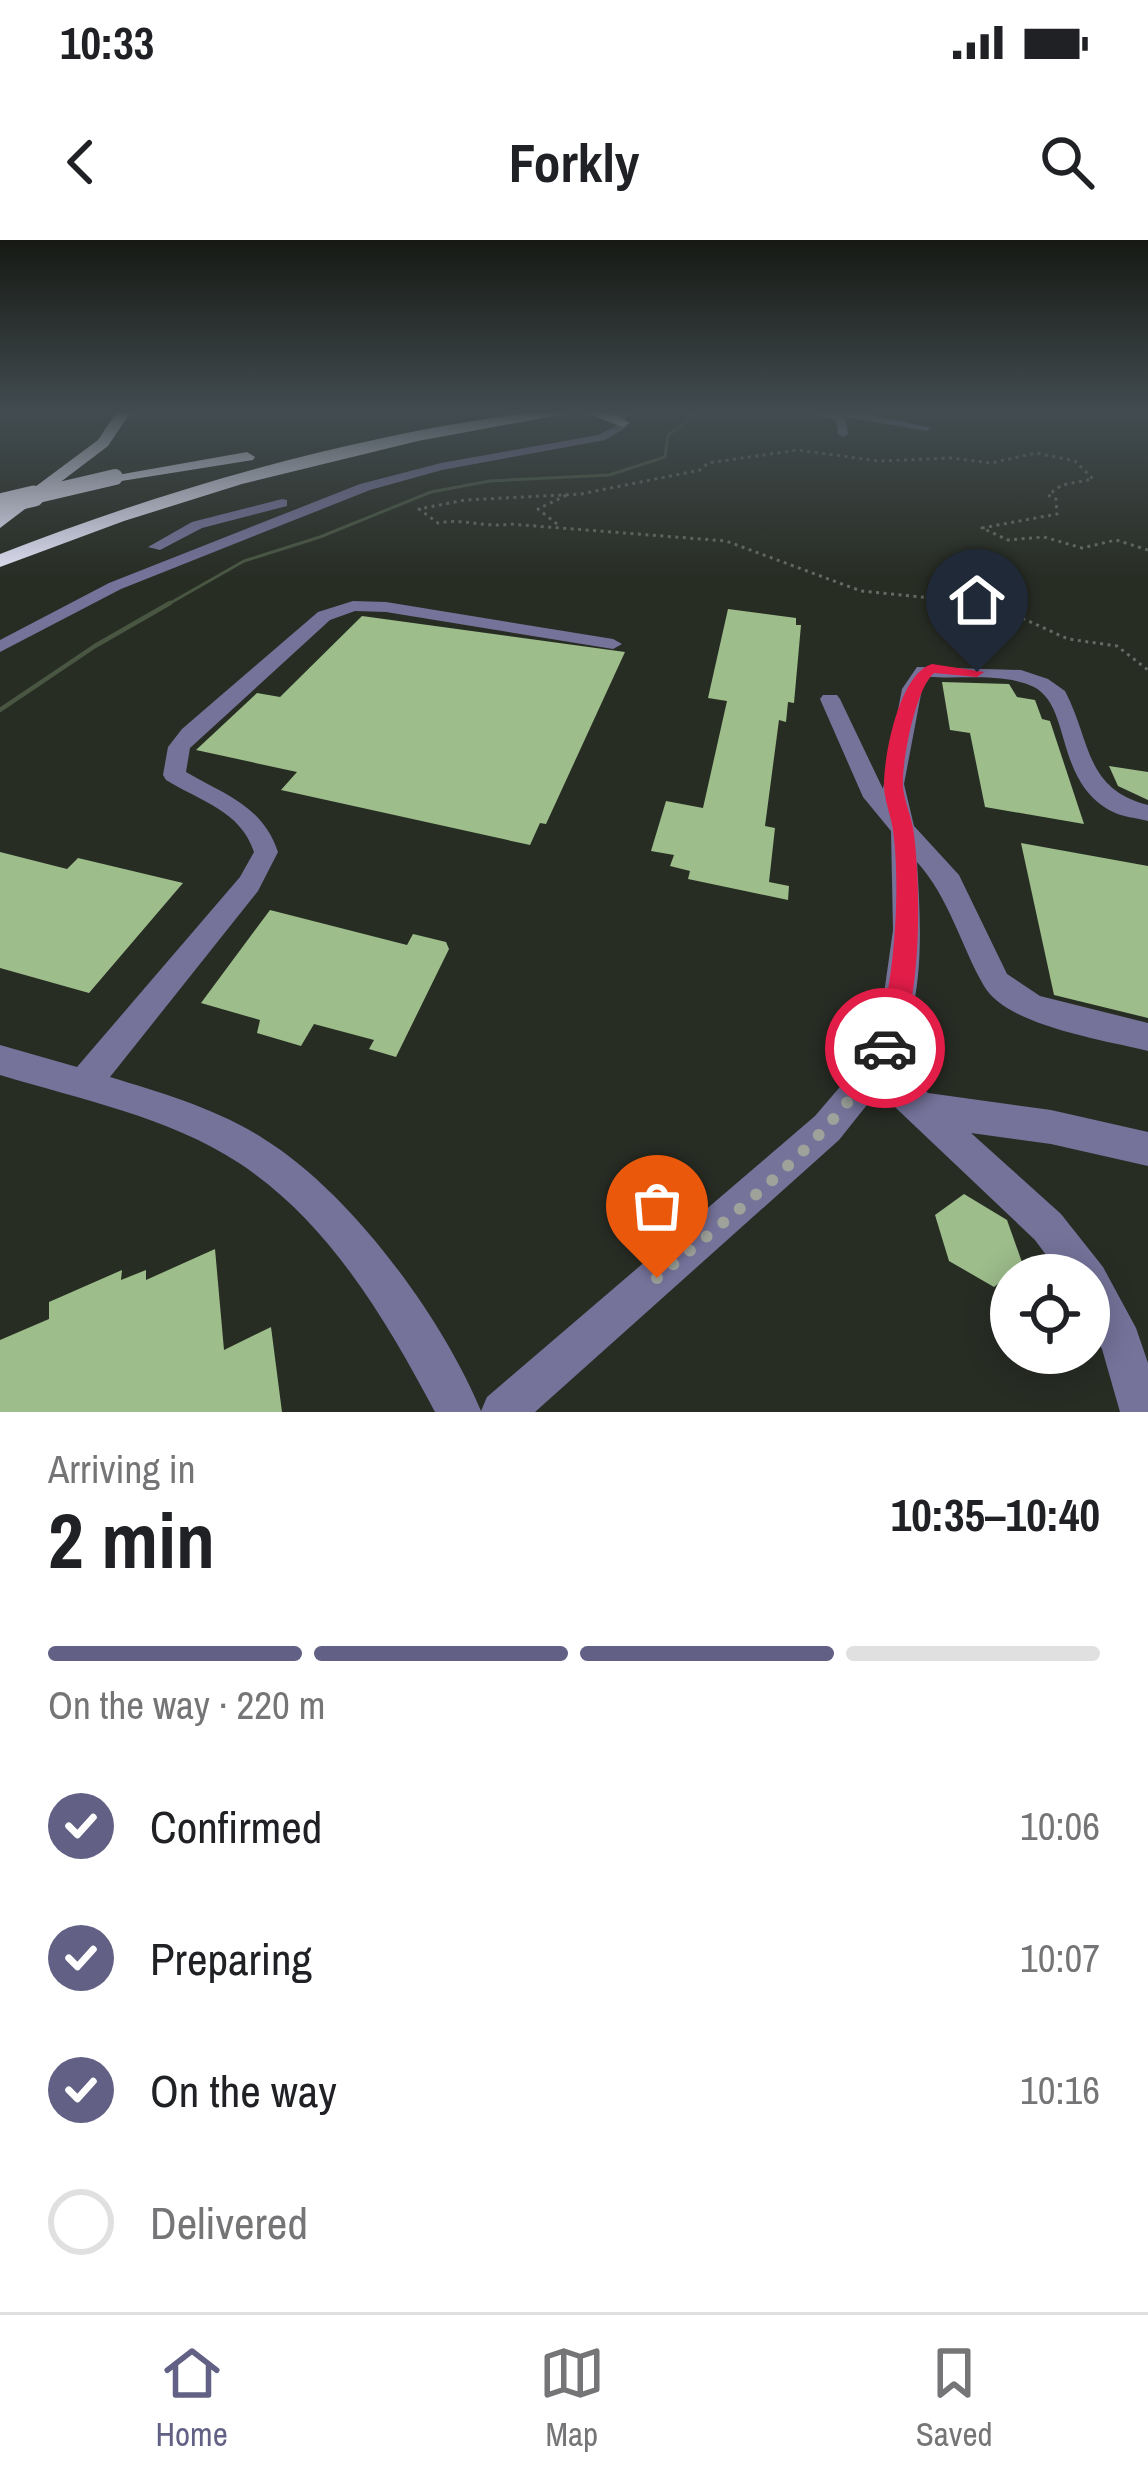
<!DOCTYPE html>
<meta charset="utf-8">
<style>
:root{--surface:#fff;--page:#f2f2f2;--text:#202124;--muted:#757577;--line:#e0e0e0;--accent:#626084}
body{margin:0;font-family:"Archivo Narrow",sans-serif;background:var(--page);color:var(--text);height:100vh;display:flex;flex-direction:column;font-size:45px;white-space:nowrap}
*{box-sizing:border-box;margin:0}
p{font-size:39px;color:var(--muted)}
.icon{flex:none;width:66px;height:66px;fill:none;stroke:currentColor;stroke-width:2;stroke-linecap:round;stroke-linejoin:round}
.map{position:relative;height:1172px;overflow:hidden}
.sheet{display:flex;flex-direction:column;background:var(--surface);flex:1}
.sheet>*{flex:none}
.buttons{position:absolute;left:990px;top:1014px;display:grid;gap:24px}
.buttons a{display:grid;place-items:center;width:120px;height:120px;border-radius:50%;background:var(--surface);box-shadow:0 6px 30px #0003;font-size:60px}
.pin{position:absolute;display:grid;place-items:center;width:102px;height:102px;color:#fff;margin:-123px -51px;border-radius:50% 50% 50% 0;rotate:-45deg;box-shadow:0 0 12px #0007}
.pin .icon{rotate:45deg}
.courier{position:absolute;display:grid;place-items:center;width:120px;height:120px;margin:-60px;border:9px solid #e11d48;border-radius:50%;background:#fff;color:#222;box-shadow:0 3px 15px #0007}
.overview em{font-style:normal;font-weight:700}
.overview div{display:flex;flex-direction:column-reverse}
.overview{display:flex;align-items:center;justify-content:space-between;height:204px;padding:0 48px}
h1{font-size:78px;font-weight:700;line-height:90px}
.bar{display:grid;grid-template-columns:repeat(4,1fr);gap:18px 12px;align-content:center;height:144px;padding:0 48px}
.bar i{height:15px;border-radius:9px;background:var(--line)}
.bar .on{background:var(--accent)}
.bar p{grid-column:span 4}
ol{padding:0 48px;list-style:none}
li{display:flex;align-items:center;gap:36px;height:132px}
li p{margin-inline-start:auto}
li .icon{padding:12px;border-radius:50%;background:var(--accent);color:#fff;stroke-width:4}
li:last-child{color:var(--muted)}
li i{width:66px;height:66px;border:6px solid var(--line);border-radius:50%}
.status{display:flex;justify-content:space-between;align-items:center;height:84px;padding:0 60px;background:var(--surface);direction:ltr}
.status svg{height:33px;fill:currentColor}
header{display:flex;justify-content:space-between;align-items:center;height:156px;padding:0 48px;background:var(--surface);font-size:54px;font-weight:700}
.menu{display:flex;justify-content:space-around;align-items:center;height:168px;border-top:3px solid var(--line);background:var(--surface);font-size:33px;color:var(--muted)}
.menu a{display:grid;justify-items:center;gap:6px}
.menu .on{color:var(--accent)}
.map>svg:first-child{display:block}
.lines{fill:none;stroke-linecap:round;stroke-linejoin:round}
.stream-far1{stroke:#495742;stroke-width:3}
.stream{stroke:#495742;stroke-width:4.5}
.building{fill:#9dbd8b}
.path{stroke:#656a62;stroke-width:3;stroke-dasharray:3 4.5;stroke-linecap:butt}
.minor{fill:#76739b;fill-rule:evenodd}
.highway{fill:#e2e2f6;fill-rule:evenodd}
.highway-bridge-far1{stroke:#e2e2f6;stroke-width:16}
.highway-bridge{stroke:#e2e2f6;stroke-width:21}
.route{fill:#e11d48}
.done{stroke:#9ea29b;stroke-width:12;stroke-dasharray:0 21.6}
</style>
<div class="status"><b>10:33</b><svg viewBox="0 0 49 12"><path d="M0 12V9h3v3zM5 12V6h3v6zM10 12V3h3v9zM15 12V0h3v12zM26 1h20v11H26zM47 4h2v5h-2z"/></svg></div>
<header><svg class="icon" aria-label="back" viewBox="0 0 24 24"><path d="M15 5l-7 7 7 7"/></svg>Forkly<svg class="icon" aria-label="search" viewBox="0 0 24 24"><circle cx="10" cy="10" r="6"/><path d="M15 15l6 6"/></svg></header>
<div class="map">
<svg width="1148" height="1172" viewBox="0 0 1148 1172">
<rect width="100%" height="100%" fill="#282d24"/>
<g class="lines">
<path class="stream-far1" d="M165,366L244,321L320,297L431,252L490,241L609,235L665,217L668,195L698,173"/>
<path class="stream" d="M0,470L95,406L170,363"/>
</g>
<g class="building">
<path d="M728,369L796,378V385H801L794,463L788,462L786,482L779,480L765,586L775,588L769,642L789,646L788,660L688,639L690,631L670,626L674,615L651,611L666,561L703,568L727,461L708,458Z"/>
<path d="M362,376L625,412L546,584L540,583L530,605L281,550L297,532L196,510L257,453L280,457Z"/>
<path d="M942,442L1009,444L1017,457L1035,460L1042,479L1050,481L1084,584L985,567L970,493L950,490Z"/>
<path d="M1109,526L1148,532V560L1118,546Z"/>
<path d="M1021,603L1148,626V778L1054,755Z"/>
<path d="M0,612L67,629L78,618L183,643L89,753L0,728Z"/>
<path d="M270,670L407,705L413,694L446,702L449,709L396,817L369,809L374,800L314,784L301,806L257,793L260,780L201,763Z"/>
<path d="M964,954L1007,980L1023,1025L994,1047L949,1021L935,975Z"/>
<path d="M215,1009L224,1110L271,1087L282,1172H0V1100L49,1079V1062L122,1030L121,1040L146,1030V1040Z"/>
</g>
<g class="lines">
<g class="path">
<path d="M557,284L538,269L567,255"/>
<path d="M1148,310L1116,300L1082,308L1044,297L1008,300L982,288L1057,274L1056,259L1048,255L1062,245L1093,239L1075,221L1036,213L991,223L952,218L878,221L798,210L708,223L700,230L581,254L465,260L419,269L438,283C465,278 483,288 510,284L726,301L861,351L991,364L1068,399L1117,406L1148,430"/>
</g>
<g class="minor">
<path d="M615,173H625L627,187L605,200L442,230L370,250L121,349L0,412V400L109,343L360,244L441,223L598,195L616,186Z"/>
<path d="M811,173H862L931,188L926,191L845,177L848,194L843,197L838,194L836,180Z"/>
<path d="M282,259L287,260V266L202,288L160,310L148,307L192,282Z"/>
<path d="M353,361L386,362L613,399L622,404L613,409L386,372L355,371L330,380L190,508L186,532C225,555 262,565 278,612L258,651L110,837C162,853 218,869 264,899C351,953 442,1077 481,1171L487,1157L815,876L851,834L879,789L893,690L891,591L863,557L820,459L823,455H837L840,459L883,549L902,449L917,427L1021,430L1048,439L1065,451C1091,500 1084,549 1148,565V581C1137,578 1122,577 1111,571C1054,540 1072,467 1034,447C1006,433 960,439 930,437L922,449L904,544L914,586L959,635L1007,734L1040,756L1148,783V811C1105,800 1007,786 984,746C960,704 950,659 917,622C921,687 926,764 893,823L928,853L1051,870L1148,892V926L1051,904L971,893L1061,974L1103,1027L1136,1088L1148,1123V1172H1120L1102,1109L1089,1083V1035H1061L1035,1000L878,851L839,900L535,1172H435C386,1080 329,982 239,923C169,877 79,859 0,835V805L77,827L240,637L254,612C241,571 200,561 166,540L163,535L168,507L182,489L318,372Z"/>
</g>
<g class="highway">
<path d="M116,173H130L108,206L0,288V273L98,200Z"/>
<path d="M527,173H570L418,201L242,244L124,281L0,327V314C169,248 348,197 527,173Z"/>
<path d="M586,173H609L630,183L623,187Z"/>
<path d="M247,212L255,217L253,220L115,242L106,237Z"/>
</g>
<path class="highway-bridge-far1" d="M21,259L115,237"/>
<path class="highway-bridge" d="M0,264L34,256"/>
</g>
<linearGradient id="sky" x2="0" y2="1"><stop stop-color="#161914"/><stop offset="0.51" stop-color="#424c50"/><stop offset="1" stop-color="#424c50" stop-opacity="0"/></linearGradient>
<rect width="1148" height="338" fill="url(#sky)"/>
<path class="route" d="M932,424L984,432L977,437L934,433C916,447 901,523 903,548C905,563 912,578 914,594C921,653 922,765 894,816L885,819L872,808C895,757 901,646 893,590C891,575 884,560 884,545C884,513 900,433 932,424Z"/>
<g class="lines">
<path class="done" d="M657,1038C738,969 831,901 885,808"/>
</g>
</svg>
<div class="buttons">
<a><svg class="icon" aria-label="locate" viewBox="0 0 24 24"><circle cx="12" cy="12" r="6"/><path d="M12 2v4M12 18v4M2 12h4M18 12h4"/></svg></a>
</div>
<div class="pin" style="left:657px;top:1038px;background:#ea580c"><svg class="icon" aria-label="bag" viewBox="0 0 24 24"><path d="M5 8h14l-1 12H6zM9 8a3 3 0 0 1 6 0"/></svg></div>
<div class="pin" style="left:977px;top:432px;background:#1f2937"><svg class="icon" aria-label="home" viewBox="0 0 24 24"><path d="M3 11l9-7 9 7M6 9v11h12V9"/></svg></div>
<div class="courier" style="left:885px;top:808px"><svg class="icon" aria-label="car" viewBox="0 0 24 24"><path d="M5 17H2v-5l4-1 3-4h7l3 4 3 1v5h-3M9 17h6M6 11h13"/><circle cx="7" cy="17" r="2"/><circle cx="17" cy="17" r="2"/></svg></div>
</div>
<section class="sheet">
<div class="overview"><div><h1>2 min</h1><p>Arriving in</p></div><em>10:35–10:40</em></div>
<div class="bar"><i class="on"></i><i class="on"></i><i class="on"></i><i></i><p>On the way · 220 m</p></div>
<ol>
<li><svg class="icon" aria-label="check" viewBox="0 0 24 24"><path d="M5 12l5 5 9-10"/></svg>Confirmed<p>10:06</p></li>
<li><svg class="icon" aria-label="check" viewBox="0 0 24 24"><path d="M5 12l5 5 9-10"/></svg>Preparing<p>10:07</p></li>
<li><svg class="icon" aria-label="check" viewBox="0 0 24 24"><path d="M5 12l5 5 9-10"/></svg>On the way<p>10:16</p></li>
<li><i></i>Delivered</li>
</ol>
</section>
<nav class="menu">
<a class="on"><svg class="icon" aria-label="home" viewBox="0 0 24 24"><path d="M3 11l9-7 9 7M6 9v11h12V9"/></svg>Home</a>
<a><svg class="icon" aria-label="map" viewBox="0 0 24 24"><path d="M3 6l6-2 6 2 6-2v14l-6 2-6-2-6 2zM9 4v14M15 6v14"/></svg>Map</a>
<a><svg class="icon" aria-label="saved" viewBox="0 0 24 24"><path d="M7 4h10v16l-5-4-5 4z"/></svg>Saved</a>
</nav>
